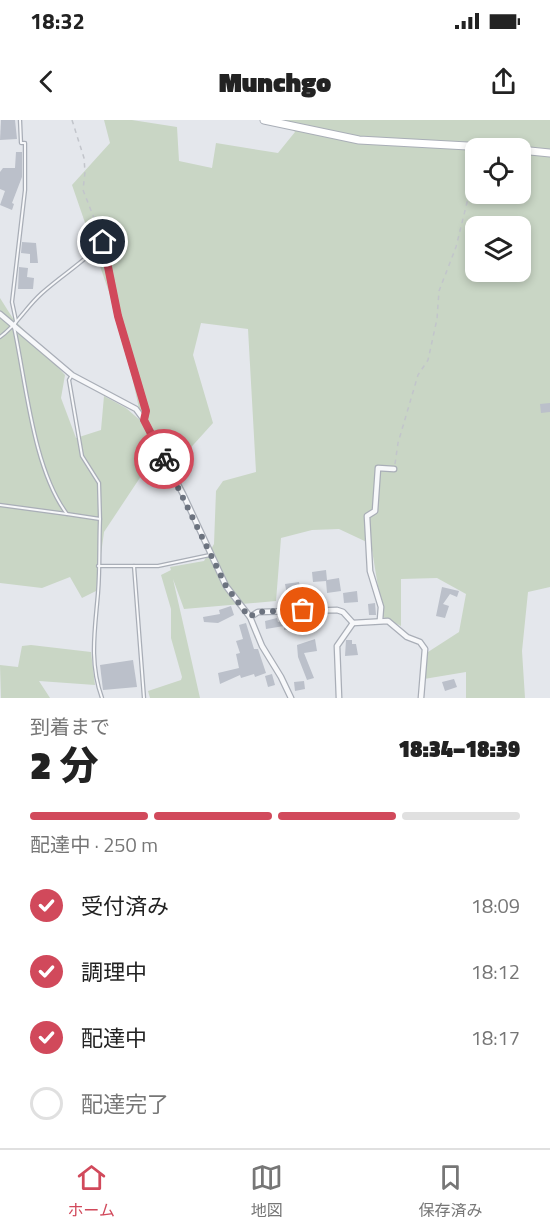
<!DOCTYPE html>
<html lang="ja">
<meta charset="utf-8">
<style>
:root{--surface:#fff;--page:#f6f6f6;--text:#222;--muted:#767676;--line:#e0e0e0;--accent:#d1495b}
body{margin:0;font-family:"Titillium Web","Noto Sans JP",sans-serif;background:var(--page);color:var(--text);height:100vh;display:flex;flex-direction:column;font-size:22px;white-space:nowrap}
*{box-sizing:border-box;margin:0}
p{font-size:20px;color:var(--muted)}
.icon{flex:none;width:33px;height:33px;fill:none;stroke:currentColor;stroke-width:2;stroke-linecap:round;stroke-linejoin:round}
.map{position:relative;height:578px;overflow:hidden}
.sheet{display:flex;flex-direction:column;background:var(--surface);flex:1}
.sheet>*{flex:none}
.tools{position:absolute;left:465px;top:18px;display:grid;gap:12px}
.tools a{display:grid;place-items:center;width:66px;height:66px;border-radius:12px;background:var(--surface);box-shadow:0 3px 9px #0003;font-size:30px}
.pin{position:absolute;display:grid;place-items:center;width:51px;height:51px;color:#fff;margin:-26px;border:3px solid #fff;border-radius:50%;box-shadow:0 2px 6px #0007}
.courier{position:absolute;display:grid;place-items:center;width:60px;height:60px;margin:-30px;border:4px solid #d1495b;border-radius:50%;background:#fff;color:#222;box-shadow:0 2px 8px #0007}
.overview em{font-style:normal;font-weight:800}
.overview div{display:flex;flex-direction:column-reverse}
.overview{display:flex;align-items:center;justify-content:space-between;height:102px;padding:0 30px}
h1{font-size:39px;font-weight:800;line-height:45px}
.bar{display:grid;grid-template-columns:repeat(4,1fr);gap:9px 6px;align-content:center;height:72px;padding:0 30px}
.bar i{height:8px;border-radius:4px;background:var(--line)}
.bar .current{background:var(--accent)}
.bar p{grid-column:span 4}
ol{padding:0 30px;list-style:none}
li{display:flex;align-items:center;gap:18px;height:66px}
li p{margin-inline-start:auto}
li .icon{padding:6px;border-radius:50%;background:var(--accent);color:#fff;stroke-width:4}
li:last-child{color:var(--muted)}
li i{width:33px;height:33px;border:3px solid var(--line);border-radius:50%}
.status{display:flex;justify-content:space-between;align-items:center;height:42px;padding:0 30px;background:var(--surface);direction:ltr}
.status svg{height:16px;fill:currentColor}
header{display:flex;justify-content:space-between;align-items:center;height:78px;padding:0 30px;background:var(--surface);font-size:27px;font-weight:800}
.tab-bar{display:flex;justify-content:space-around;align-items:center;height:84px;border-top:2px solid var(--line);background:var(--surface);font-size:16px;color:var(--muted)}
.tab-bar a{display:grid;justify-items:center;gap:3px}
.tab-bar .current{color:var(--accent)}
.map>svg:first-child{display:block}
.green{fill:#c9d6c5;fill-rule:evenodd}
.building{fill:#bbc0ca}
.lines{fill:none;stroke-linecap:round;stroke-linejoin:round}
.lane-casing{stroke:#a9aeb7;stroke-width:4.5}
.street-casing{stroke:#a9aeb7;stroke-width:7}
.secondary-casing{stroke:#a9aeb7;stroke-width:9}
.path{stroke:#c2c5cb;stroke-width:1.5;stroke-dasharray:4.5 4.5;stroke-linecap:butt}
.lane{stroke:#f7f8fa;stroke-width:2}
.street{stroke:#f7f8fa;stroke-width:4.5}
.secondary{stroke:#fff;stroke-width:7}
.done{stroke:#6c737f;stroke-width:6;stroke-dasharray:0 10.8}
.route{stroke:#d1495b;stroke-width:8}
</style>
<div class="status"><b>18:32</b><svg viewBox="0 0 49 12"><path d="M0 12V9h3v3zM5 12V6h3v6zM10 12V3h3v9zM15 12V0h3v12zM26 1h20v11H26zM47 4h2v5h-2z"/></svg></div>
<header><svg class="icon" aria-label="back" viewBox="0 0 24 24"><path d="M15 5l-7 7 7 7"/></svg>Munchgo<svg class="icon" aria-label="share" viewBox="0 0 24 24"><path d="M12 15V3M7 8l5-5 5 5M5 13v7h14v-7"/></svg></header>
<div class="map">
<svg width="550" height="578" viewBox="0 0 550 578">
<rect width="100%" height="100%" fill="#e4e7ec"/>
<g class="green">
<path d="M104,0H132L177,7L179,41L212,48L216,23L278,33L295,12L286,0H550V467L528,472L522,531L525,578H466V552L424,559L428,532L459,512L466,474L437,458L401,459V506L383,497L371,424L339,409L312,410L281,418L276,481L184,489L173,459L200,578H150L148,571L181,560L182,557L171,518V489L161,455L171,450L170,447L204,441L214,424L216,371L223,361L256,352L248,209L201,203L193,235L213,303L176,344L167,340L151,341L104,412L96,471L82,478L70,457L42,468L0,463V178L12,197L65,255L61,278L76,318L101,310L104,276L126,288L142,302L121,207L72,65L110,23ZM476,28H520V74H476ZM476,106H520V152H476Z"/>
<path d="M31,525L91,532L95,565L39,561L50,578H1L0,545L18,547L22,526Z"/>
</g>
<g class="building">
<path d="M1,0H15L17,19L0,20Z"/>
<path d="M16,32H22V57L12,83L14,84L12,90L0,85L5,71L0,69V52L3,48H15Z"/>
<path d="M22,122L36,123L38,143H30V134L21,133Z"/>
<path d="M19,147L28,148L27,157L34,158L33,169H18Z"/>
<path d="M550,283V292L541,293L540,284Z"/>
<path d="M326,450L327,460L339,458L341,471L327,473L326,461L313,462L312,452Z"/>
<path d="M299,462L301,473L287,475L285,464Z"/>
<path d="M442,467L459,471L457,477L450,474L443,484L449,486L445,498L436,496Z"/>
<path d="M357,471L358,482L344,483L343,473Z"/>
<path d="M375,483L376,495H369L368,484Z"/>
<path d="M231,486L234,495L218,503L204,502L203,497L220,494L219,490Z"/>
<path d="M277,498L278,502L294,500L295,503L291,504V509L284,510V506L266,509L265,501Z"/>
<path d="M246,503L254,529H258L266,553L255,557L254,554L241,558L240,555L220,564L218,553L239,548L236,534L240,533L236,521L243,519L239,505Z"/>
<path d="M315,519L317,531L304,533L314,558L307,560L298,537L297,525Z"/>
<path d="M346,520H352V524H356L358,535L345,536Z"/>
<path d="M133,540L137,567L103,570L100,545Z"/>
<path d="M272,554L275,565L268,567L265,556Z"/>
<path d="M454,559L457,567L445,571L442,562Z"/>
<path d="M304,561L305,569L295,571L294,562Z"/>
</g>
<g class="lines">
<defs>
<g id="lane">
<path d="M20,0L21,23H25V70L12,182L16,201L14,207C26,262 33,349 67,394L100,399L99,363L82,336L69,260L72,255"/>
<path d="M0,217C17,205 26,187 42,173C62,155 84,142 103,122"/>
<path d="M0,385L67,394"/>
<path d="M100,399C99,424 100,448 98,473C95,510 89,542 102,578"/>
<path d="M98,446H158L210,435"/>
<path d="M134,446L144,578"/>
</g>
<g id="street">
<path d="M103,122L118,196L146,291L144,300"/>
<path d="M0,194L72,255L136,289L144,300L183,374L226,466L250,497L262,526L281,557L291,578"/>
<path d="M250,497L258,492L337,490L343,492L353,503L388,501L407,517L420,522L425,529L421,578"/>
<path d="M380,500L381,487L370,451L367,396L375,391L378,348L394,349"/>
<path d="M339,578L337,526L353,503"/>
</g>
<g id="secondary">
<path d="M264,0L359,20L504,28"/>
<path d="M520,30L550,33"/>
</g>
</defs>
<use href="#lane" class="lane-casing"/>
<use href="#street" class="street-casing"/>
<use href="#secondary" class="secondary-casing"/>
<g class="path">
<path d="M72,0L84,38L85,52L83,70L101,116"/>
<path d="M395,344L398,323L418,255L428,240L437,199L439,171L456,127L476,46"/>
</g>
<use href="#lane" class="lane"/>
<use href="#street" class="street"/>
<use href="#secondary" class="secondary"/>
</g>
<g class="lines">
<path class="done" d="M164,339L226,466L249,497L258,492L303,490"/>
<path class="route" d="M103,122L118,196L146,291L144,300L164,339"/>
</g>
</svg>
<div class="tools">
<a><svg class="icon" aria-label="locate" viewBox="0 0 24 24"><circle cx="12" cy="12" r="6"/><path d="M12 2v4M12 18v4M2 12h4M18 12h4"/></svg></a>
<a><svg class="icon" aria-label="layers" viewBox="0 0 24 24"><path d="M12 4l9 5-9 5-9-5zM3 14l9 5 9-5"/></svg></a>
</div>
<div class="pin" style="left:303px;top:490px;background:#ea580c"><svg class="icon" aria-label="bag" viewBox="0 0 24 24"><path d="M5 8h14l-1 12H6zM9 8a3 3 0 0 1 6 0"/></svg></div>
<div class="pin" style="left:103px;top:122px;background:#1f2937"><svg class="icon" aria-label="home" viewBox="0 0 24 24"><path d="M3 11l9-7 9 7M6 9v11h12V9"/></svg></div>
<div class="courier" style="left:164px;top:339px"><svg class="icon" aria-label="bike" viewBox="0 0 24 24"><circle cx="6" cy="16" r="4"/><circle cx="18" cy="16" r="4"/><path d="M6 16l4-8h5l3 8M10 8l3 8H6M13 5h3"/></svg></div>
</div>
<section class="sheet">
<div class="overview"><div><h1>2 分</h1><p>到着まで</p></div><em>18:34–18:39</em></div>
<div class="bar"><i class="current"></i><i class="current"></i><i class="current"></i><i></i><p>配達中 · 250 m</p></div>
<ol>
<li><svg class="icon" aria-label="check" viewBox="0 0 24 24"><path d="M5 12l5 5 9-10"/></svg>受付済み<p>18:09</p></li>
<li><svg class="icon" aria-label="check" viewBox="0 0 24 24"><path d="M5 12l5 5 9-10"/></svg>調理中<p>18:12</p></li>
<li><svg class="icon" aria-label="check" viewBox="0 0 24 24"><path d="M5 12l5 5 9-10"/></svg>配達中<p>18:17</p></li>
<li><i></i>配達完了</li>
</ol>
</section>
<nav class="tab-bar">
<a class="current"><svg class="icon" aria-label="home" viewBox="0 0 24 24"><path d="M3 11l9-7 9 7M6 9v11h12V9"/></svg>ホーム</a>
<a><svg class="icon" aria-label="map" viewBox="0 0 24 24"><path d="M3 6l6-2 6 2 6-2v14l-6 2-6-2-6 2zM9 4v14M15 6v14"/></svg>地図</a>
<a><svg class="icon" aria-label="saved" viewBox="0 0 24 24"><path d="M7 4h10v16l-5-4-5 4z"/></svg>保存済み</a>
</nav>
